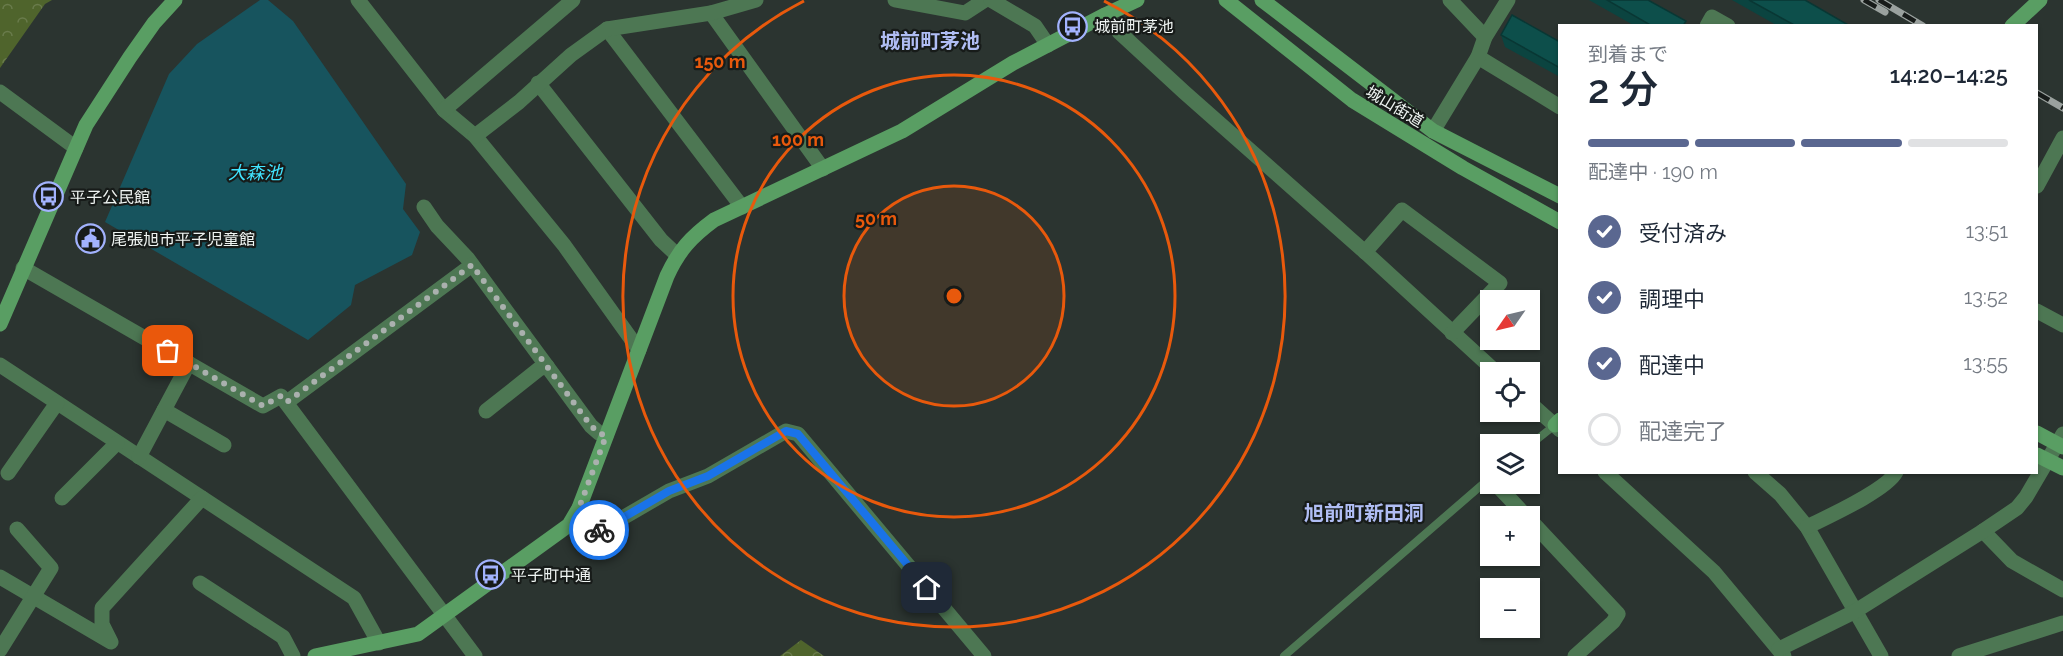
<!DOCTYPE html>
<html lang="ja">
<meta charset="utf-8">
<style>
:root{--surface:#fff;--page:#f6f6f7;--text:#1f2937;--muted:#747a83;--line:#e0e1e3;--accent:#5a6790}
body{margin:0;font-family:Raleway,"Noto Sans JP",sans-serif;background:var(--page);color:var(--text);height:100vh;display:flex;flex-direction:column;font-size:22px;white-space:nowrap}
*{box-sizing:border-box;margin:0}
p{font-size:20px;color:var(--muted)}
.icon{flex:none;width:33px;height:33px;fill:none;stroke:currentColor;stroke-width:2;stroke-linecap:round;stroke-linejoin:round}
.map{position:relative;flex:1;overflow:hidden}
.drawer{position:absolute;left:1558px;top:24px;width:480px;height:450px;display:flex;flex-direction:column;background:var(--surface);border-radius:0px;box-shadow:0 2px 4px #0004}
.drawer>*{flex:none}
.needle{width:39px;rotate:236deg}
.controls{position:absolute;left:1480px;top:290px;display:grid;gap:12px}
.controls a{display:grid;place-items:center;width:60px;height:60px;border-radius:0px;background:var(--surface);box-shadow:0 2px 4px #0004;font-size:30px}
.pin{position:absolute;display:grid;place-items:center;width:51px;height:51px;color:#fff;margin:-26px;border-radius:12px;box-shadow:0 3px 9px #0006}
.courier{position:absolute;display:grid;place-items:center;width:60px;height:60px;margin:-30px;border:4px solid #1a73e8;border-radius:50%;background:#fff;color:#222;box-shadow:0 2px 8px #0007}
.summary em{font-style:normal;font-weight:600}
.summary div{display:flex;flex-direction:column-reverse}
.summary{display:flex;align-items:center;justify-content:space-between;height:102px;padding:0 30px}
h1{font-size:39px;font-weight:600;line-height:45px}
.bar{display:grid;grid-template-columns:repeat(4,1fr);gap:9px 6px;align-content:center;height:72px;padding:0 30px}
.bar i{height:8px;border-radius:4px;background:var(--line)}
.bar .selected{background:var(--accent)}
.bar p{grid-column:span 4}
ol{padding:0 30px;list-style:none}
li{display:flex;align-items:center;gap:18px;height:66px}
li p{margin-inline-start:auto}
li .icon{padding:6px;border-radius:50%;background:var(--accent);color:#fff;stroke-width:4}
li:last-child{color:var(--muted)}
li i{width:33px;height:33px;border:3px solid var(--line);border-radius:50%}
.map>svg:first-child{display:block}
.forest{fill:url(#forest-crowns)}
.water{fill:#17545e}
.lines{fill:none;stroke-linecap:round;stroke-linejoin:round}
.lane{stroke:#4d7753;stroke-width:8}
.street{stroke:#4d7753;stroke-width:15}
.secondary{stroke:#599e63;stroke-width:15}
.rail-casing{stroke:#9aa19e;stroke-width:7}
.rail{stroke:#171b19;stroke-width:4.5;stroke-dasharray:14;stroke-linecap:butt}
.wall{fill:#0b4440}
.building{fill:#0d4f4b;stroke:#093734;stroke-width:1.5}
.done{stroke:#aab1ae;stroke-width:6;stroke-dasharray:0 10.8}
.route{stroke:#1a73e8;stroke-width:8}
.ring{fill:none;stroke:#e8590c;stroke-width:3}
.labels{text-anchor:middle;stroke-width:4.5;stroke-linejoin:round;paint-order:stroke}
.poi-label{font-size:16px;fill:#eff4f2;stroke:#171b19;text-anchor:start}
.street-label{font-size:16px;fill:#eff4f2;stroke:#171b19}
.water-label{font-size:18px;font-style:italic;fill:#41e4ff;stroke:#171b19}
.quarter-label{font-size:20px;font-weight:bold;fill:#b0bdf4;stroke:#171b19}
.centre{fill:#e8590c;stroke:#171b19;stroke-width:3}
.ring-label{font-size:18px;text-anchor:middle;font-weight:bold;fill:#e8590c;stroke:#171b19;stroke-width:4.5;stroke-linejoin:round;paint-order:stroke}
</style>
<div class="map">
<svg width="2063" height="656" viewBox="0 0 2063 656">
<defs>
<pattern id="forest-crowns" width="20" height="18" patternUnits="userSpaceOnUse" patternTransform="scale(1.5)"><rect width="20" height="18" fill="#4f642c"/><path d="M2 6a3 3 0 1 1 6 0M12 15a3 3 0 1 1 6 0" fill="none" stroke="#697b4b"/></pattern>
</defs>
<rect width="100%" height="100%" fill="#2b3430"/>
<g class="forest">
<path d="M0,0H52L45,4L0,68Z"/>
<path d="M801,640L824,656H780Z"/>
</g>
<path class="water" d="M260,0H268L293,21L406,184L403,209L420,232L412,255L355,285L351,305L308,340L105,222L169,74L197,44Z"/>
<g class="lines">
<g class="lane">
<path d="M1530,445L1555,425"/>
<path d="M1284,656L1491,477"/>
</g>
<g class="street">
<path d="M358,0L444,110L475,136L564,245L639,350"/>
<path d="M895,0L965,13L985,0"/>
<path d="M991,0L1035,26L1048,45"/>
<path d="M1450,0L1485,37"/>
<path d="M711,13L823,169"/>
<path d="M1105,15L1119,32L1184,92L1365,252L1496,372"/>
<path d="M1707,26L1712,17L1728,26"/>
<path d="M607,29L742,207"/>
<path d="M1478,57L1560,107"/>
<path d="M538,83L661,240L677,255"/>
<path d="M0,92L76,148"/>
<path d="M444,110L573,0"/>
<path d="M1433,131L1478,57L1485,37L1508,0"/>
<path d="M475,136L519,102L571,55L607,29L711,13L756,0"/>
<path d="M2037,186L2063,138"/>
<path d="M424,207L437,226L468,259L591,426L599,433L606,436"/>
<path d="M1365,252L1402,210L1500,283L1452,333"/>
<path d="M23,268L263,406L281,396L475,656"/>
<path d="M2037,311L2063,325"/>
<path d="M0,365L354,598L379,643"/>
<path d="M287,402L472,265"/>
<path d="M1530,403L1560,430"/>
<path d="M164,410L224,445"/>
<path d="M486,411L539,369L547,366"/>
<path d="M139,457L189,363"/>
<path d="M1605,472L1714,572L1784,656"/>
<path d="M1755,472L1780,494L1807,527L1881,656"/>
<path d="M8,473L57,403"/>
<path d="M1495,483L1526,516"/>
<path d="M62,498L117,443"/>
<path d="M579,508L600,531L669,491L708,476L786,431L798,434L984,656"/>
<path d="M1530,520L1618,614L1613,622L1575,656"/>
<path d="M1807,527C1827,517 1887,490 1896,472"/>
<path d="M1983,531L2012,561L2063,590"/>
<path d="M0,577L111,642L102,624V608L202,498"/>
<path d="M200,583L283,637L293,656"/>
<path d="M1779,649L1854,612L1983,531L2017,508L2026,497L2063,434"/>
<path d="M0,650L51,568L17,529"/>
<path d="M1959,656L2063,623"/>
</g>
<g class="secondary">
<path d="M1226,0L1352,100L1463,168L1560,222"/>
<path d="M1262,0L1433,131L1560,196"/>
<path d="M2012,26L2040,0"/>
<path d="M0,324L86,125L130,57L154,23L175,0"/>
<path d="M1555,425L1560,420"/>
<path d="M2037,433L2063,447"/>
<path d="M2037,455L2063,468"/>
<path d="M315,656L418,634L569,525L579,508L667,276C679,250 691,237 714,220L902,131L1013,63L1105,15L1137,0"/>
</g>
<defs>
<g id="rail">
<path d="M1864,0L1885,12"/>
<path d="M1879,0L1923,26"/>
<path d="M2037,93L2063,108"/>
</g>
</defs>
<use href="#rail" class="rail-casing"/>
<use href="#rail" class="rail"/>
</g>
<g class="wall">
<path d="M1589,0H1648L1687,26H1635Z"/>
<path d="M1732,0H1805L1850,26H1778Z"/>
<path d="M1501,35L1560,42V77L1505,47Z"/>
</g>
<g class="building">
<path d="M1607,0H1648L1686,21L1683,26H1652Z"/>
<path d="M1749,0H1805L1850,26H1796Z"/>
<path d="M1512,15L1560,42V68L1501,35Z"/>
</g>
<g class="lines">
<path class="done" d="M168,351L263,406L281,396L287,402L472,265L591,426L599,433L606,436L579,508L599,530"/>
<path class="route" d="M599,530L600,531L669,491L708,476L786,431L798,434L927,588"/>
</g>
<circle cx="954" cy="296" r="110" fill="#e8590c" fill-opacity=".12"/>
<g class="ring">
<circle cx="954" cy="296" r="110"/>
<circle cx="954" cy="296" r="221"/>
<path d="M1104 1A331 331 0 1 1 804 1"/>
</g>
<defs>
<symbol id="bus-ring" viewBox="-11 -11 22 22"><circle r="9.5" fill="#171b19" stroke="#a2b2fd" stroke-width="1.5"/><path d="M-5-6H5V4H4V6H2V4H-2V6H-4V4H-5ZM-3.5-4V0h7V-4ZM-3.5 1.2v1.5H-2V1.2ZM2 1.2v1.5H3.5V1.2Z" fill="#a2b2fd"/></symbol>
<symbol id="civic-ring" viewBox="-11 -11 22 22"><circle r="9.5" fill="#171b19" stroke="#a2b2fd" stroke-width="1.5"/><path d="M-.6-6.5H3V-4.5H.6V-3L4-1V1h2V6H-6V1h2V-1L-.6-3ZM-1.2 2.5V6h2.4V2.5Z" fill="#a2b2fd"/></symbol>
</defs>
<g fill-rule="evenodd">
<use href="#bus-ring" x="1056" y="10" width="33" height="33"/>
<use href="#bus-ring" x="32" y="180" width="33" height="33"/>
<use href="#civic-ring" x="74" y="222" width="33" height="33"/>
<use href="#bus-ring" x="474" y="558" width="33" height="33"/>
</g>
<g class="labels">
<g class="poi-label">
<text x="1094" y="32">城前町茅池</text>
<text x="70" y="203">平子公民館</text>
<text x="111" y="245">尾張旭市平子児童館</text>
<text x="511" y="581">平子町中通</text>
</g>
<g class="street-label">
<text transform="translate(1395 106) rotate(31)" y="6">城山街道</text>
</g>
<g class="water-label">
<text x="255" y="179">大森池</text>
</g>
<g class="quarter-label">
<text x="930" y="48">城前町茅池</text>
<text x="1364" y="520">旭前町新田洞</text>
</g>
</g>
<circle cx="954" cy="296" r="9" class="centre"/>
<g class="ring-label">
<text x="720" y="68">150 m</text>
<text x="798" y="146">100 m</text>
<text x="876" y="225">50 m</text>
</g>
</svg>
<div class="controls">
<a><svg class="needle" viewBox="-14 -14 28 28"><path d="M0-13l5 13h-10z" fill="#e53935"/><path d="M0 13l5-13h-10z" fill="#747a83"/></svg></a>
<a><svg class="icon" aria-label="locate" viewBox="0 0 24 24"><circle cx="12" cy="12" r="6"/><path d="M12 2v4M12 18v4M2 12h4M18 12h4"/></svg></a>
<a><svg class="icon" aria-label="layers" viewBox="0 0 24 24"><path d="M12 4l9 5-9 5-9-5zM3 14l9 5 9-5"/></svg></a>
<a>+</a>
<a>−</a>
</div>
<div class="pin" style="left:168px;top:351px;background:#ea580c"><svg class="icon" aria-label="bag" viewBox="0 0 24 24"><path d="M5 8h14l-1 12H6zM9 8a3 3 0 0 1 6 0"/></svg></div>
<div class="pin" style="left:927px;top:588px;background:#1f2937"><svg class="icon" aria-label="home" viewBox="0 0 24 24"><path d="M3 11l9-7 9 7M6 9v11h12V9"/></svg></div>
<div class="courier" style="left:599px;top:530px"><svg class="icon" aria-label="bike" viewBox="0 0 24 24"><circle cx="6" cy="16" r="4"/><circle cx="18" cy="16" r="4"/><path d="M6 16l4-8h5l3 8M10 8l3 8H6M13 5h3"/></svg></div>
<section class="drawer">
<div class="summary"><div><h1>2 分</h1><p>到着まで</p></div><em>14:20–14:25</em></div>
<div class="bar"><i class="selected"></i><i class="selected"></i><i class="selected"></i><i></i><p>配達中 · 190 m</p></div>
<ol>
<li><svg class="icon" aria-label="check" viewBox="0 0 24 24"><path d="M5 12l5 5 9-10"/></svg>受付済み<p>13:51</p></li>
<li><svg class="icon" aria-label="check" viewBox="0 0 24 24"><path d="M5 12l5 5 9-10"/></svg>調理中<p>13:52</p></li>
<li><svg class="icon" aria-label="check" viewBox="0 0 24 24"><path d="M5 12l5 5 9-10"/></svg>配達中<p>13:55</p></li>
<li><i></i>配達完了</li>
</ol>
</section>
</div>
